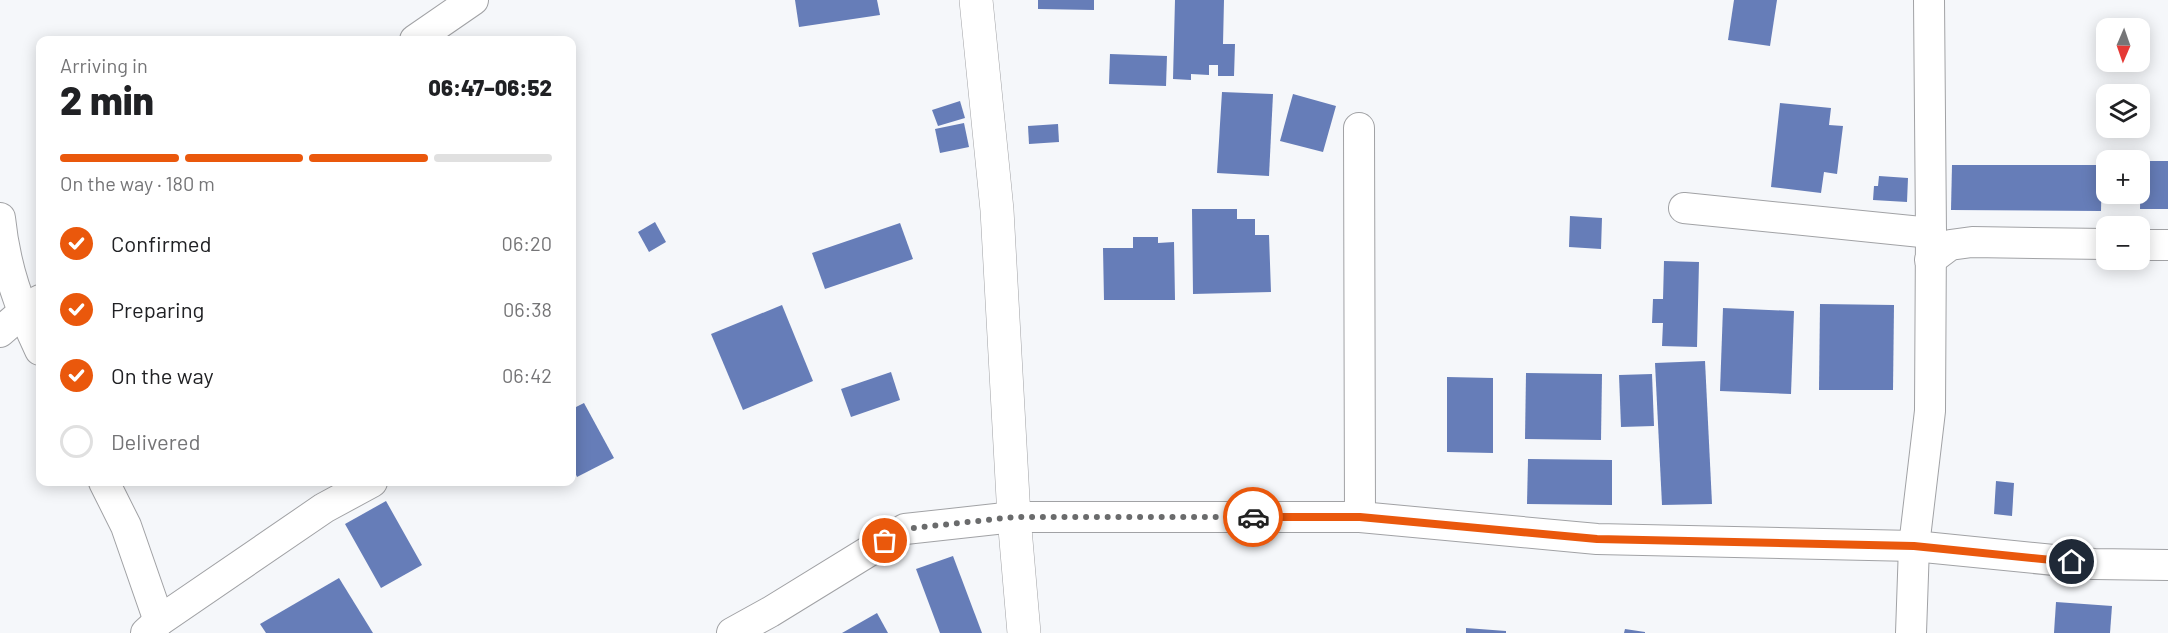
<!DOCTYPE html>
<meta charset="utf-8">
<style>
:root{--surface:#fff;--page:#f6f6f6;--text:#202124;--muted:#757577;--line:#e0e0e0;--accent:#ea580c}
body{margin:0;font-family:Barlow,sans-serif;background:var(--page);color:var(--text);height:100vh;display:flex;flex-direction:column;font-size:22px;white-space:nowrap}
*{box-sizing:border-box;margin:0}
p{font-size:20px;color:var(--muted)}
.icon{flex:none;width:33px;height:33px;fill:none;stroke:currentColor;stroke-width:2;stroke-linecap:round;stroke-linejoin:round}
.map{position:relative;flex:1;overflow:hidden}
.sheet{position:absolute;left:36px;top:36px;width:540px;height:450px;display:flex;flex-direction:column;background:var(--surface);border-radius:12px;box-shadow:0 3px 15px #0003}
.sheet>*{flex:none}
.needle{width:39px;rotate:182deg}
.tools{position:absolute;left:2096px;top:18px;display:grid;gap:12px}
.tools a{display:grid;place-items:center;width:54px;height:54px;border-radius:12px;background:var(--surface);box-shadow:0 3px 15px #0003;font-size:30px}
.pin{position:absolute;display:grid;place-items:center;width:51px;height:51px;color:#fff;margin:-26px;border:3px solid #fff;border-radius:50%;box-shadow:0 2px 6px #0007}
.courier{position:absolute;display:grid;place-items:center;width:60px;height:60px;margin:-30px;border:4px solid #ea580c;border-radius:50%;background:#fff;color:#222;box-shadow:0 2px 8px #0007}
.summary em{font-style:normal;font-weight:800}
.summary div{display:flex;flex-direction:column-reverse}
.summary{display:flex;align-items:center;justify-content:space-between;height:102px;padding:0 24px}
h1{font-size:39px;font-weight:800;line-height:45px}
.bar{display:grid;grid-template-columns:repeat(4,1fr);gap:9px 6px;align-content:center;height:72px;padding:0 24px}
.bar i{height:8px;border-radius:4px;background:var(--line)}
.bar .on{background:var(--accent)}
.bar p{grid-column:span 4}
ol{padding:0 24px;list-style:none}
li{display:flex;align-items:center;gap:18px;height:66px}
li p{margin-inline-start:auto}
li .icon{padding:6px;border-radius:50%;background:var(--accent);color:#fff;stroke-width:4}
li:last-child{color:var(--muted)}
li i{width:33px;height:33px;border:3px solid var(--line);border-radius:50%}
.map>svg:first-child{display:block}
.building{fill:#667db8}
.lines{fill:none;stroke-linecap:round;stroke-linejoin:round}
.street-casing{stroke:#a1a2a5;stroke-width:32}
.secondary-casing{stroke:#a1a2a5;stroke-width:34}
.street{stroke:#fff;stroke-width:30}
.secondary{stroke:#fff;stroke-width:33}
.done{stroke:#6a6b6c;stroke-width:6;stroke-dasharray:0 10.8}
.route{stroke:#ea580c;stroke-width:8}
</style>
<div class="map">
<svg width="2168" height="633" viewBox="0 0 2168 633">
<rect width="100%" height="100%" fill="#f5f7fa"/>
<g class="building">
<path d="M795,0H877L880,15L799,27Z"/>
<path d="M1038,0H1094V10L1038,9Z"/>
<path d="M1175,0H1224L1223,44H1235L1234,76H1218V65H1209V75L1191,74V80L1173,79Z"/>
<path d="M1734,0H1777L1770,46L1728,40Z"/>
<path d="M1110,54L1167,56L1166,86L1109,84Z"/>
<path d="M1222,92L1273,94L1269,176L1217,173Z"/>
<path d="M1293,94L1336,106L1323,152L1280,141Z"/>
<path d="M960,101L965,118L938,126L932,110Z"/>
<path d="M1780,103L1831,108L1829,125L1843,126L1837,174L1824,172L1821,193L1771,187Z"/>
<path d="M964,123L969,147L940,153L935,129Z"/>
<path d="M1058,124L1059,142L1029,144L1028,126Z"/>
<path d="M2141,161H2168V209H2140Z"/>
<path d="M1952,165H2102L2101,211L1951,210Z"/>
<path d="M1879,176L1908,178L1907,202L1873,200L1874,186H1878Z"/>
<path d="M1192,209H1237V219H1255V235H1269L1271,292L1193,294Z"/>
<path d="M1570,216L1602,218L1601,249L1569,247Z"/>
<path d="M655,222L666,242L649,252L638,232Z"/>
<path d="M900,223L913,259L825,289L812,253Z"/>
<path d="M1133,237H1158V243L1174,242L1175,300H1104L1103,248H1133Z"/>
<path d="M1664,261L1699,262L1697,347L1662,346L1663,323H1652L1653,299H1663Z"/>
<path d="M1820,304L1894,305L1893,390H1819Z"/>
<path d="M782,305L813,381L743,410L711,334Z"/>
<path d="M1723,308L1794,311L1791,394L1720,391Z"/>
<path d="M1705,361L1712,504L1662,505L1655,363Z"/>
<path d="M891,372L900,400L851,417L841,389Z"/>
<path d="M1526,373L1602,374L1601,440L1525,439Z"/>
<path d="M1652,374L1654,426L1621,427L1619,375Z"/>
<path d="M1447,377L1493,378V453L1447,452Z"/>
<path d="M584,403L614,458L577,477L572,466V409Z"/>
<path d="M1528,459L1612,460V505L1527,504Z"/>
<path d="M1996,481L2014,483L2012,516L1994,514Z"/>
<path d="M386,501L422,565L381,588L345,524Z"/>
<path d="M953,556L982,633H940L916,569Z"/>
<path d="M339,578L373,633H266L260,624Z"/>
<path d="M2056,602L2112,606L2110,633H2054Z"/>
<path d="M877,613L888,633H842Z"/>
<path d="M1466,628L1506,631V633H1466Z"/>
<path d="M1625,629L1645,632V633H1624Z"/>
</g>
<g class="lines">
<defs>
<g id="street">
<path d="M415,40L473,0"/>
<path d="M1359,128L1360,517"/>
<path d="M1684,208L1931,233"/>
<path d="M0,218C5,267 19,306 40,350"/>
<path d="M2139,245H2168"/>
<path d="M1930,260L1950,245L1972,242L2106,244"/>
<path d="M0,332L22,313L40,300"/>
<path d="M104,482L126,526L159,621"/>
<path d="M146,633L159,621L324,508L372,482"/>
<path d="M732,633L770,612L905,529L1014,517H1360L1597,539L1914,546L2094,564L2168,565"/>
<path d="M1911,633L1914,546L1930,411L1931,233L1929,0"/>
</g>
<path id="secondary" d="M976,0L997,210L1014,517L1024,633"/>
</defs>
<use href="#street" class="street-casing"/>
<use href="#secondary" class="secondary-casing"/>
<use href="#street" class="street"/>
<use href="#secondary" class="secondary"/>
</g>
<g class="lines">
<path class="done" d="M885,541L904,529L1014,517H1253"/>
<path class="route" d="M1253,517H1360L1597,539L1914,546L2072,562"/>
</g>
</svg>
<div class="tools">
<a><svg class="needle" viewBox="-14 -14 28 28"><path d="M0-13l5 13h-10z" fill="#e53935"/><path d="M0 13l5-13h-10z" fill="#757577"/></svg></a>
<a><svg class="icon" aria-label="layers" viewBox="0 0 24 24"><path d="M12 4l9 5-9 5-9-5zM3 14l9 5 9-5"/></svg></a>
<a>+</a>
<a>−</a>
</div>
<div class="pin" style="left:885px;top:541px;background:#ea580c"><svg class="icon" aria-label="bag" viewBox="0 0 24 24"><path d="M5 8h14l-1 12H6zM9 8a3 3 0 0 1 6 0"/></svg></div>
<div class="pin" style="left:2072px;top:562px;background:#1f2937"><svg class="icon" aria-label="home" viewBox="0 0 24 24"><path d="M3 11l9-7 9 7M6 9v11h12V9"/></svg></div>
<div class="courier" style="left:1253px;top:517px"><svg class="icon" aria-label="car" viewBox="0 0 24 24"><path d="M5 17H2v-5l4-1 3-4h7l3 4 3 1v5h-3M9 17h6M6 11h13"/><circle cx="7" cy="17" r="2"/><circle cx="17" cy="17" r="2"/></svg></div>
<section class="sheet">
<div class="summary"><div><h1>2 min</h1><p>Arriving in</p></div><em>06:47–06:52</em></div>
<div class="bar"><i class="on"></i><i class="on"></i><i class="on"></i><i></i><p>On the way · 180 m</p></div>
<ol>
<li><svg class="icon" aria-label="check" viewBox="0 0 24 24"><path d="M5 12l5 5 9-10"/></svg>Confirmed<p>06:20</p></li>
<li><svg class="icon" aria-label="check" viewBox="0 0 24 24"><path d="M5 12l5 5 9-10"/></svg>Preparing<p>06:38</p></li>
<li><svg class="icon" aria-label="check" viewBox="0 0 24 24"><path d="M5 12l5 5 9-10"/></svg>On the way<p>06:42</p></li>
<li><i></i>Delivered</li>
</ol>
</section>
</div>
